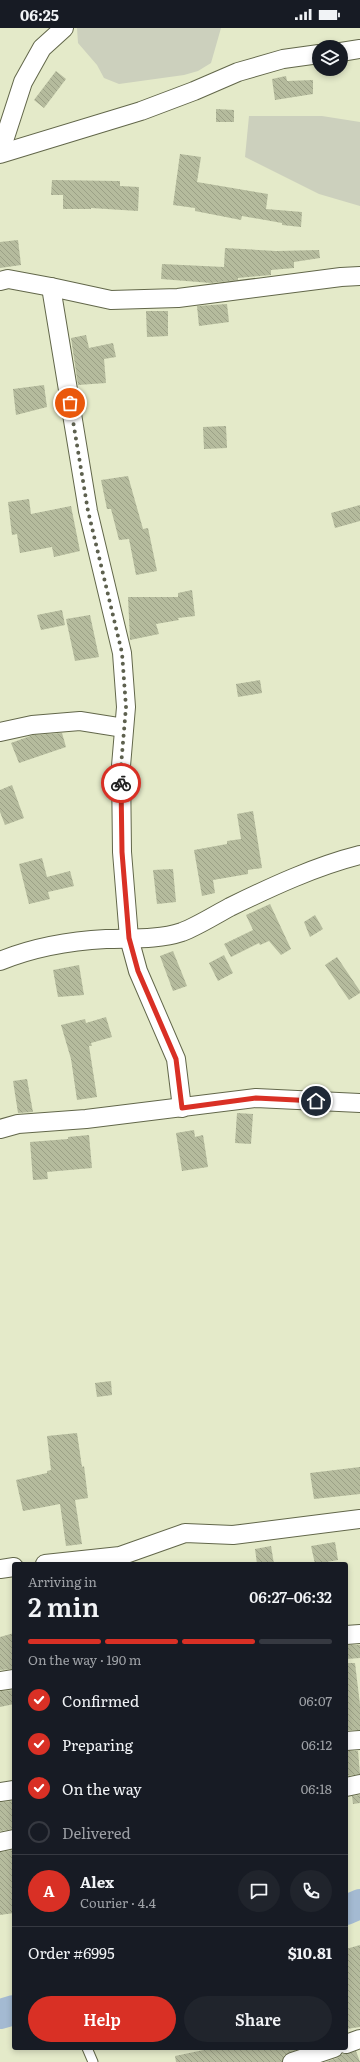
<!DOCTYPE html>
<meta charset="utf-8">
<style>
:root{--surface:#171b24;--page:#20242c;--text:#f1f3f6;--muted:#9ea1a6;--line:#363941;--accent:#d93025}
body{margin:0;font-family:Literata,serif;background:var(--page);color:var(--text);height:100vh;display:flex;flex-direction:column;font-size:15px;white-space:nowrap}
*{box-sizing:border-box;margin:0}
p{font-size:13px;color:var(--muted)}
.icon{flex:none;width:22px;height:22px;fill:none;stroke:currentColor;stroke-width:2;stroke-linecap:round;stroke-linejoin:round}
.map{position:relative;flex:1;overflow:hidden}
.sheet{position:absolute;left:12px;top:1534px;width:336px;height:488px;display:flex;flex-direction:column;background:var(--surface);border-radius:4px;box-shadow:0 2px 6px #0003}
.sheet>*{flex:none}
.controls{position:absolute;left:312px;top:12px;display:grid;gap:8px}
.controls a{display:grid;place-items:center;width:36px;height:36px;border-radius:50%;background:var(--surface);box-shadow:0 2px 6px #0003;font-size:20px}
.pin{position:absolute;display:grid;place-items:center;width:34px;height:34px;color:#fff;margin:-17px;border:2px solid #fff;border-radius:50%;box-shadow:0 1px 4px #0007}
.courier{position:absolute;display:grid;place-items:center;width:40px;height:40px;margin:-20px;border:3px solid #d93025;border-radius:50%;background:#fff;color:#222;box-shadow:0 1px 5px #0007}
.head em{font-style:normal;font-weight:600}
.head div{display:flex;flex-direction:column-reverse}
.head{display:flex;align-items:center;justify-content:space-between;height:68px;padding:0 16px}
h1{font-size:26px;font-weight:600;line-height:30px}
.bar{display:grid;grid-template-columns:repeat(4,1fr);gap:6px 4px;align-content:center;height:48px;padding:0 16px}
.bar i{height:5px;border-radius:3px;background:var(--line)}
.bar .on{background:var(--accent)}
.bar p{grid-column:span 4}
.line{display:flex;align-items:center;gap:10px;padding:0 16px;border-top:1px solid var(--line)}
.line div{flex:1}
.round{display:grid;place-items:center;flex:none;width:42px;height:42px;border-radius:21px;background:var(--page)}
ol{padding:0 16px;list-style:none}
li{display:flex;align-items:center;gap:12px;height:44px}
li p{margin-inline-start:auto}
li .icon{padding:4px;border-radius:50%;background:var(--accent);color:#fff;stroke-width:4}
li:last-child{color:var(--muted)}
li i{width:22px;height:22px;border:2px solid var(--line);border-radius:50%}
.button{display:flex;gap:8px;margin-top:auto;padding:8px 16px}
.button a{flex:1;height:46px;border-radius:24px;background:var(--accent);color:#fff;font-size:16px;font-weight:600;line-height:46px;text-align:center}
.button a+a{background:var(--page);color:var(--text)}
.status{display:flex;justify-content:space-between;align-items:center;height:28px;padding:0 20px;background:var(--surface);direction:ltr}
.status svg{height:11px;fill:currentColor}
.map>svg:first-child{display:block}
.green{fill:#ccd0bd}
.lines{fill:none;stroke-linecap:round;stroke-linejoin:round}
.river{stroke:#a4bad2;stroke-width:30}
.building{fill:url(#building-back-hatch)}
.lane-casing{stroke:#62674a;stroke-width:11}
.street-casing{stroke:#62674a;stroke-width:20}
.lane{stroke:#fff;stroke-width:9}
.street{stroke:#fff;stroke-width:18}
.done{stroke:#5d604e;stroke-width:4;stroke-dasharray:0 7.2}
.route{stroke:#d93025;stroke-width:5}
</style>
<div class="status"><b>06:25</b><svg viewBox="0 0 49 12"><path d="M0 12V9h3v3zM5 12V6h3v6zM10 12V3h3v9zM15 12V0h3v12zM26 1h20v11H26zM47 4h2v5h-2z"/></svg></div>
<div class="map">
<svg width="360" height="2034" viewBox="0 0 360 2034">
<defs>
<pattern id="building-back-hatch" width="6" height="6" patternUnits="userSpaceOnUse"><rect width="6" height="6" fill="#b5bb9d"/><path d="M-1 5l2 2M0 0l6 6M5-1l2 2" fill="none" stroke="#9ba086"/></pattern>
</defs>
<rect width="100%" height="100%" fill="#e4eac9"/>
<g class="green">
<path d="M77,0H221L211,35L198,43L184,47L119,56L104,50L97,37L78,15Z"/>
<path d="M249,88H322L360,94V178L319,166L245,129Z"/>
</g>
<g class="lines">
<g class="river">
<path d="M346,1882L360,1876"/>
<path d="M0,1986L14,1982"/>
</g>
</g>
<g class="building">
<path d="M56,43L66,51L44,80L34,72Z"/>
<path d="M286,48L287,53L313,52V66L275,72L272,51Z"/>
<path d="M216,81L234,82V94H216Z"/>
<path d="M180,126L201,129L197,154L268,166L266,181L302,184L301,199L282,197V195L242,188L241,192L195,183V180L173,177Z"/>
<path d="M52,152L120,153V158L139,159L138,183L91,180V181H63V167H51Z"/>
<path d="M18,212L21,237L0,240V214Z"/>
<path d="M225,220L276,223L319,222L320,230L294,234V240L271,242V247L238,250V252L211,255L161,251L162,236L224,239Z"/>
<path d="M227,276L229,294L199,298L197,278Z"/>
<path d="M146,283H168V308L147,309Z"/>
<path d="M86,307L89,320L113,315L116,329L104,331L106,355L78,357L71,310Z"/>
<path d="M44,357L47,379L16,387L13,361Z"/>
<path d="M226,398L227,420L204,421L203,399Z"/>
<path d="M128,448L143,501L148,500L157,543L136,547L129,511L119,512L111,481H107L101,452Z"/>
<path d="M29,471L31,486L71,478L80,523L54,529L52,519L20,525L17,506L12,507L8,474Z"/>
<path d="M360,477V493L335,500L331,485Z"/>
<path d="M192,562L195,588L178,590L179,592L156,596L159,606L130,612L128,569H178V565Z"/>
<path d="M62,582L65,597L41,602L37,587Z"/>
<path d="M90,587L99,629L75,633L66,591Z"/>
<path d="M260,652L262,665L238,669L236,656Z"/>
<path d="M62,705L66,719L19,735L11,715L33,707Z"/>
<path d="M12,757L24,790L5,797L0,784V762Z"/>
<path d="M253,783L262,840L248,842V846L213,852L215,865L202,868L194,822L227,816V813L241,811L237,786Z"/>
<path d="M42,830L47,849L70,843L74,858L48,864L50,871L29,876L19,836Z"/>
<path d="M173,841L176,874L157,876L153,842Z"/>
<path d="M270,876L291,921L281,927L269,913L260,917L259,915L231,929L224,916L253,902L246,887Z"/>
<path d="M315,887L323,901L310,909L304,894Z"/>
<path d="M173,923L187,958L173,963L160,928Z"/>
<path d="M224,927L233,945L218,953L209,935Z"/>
<path d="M337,929L360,963V965L349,972L325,937Z"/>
<path d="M79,937L84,967L58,969L53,942Z"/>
<path d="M106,989L112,1009L91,1015L92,1018H89L97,1069L77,1072L71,1031L61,997L85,991L86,995Z"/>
<path d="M27,1051L33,1084L18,1085L13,1053Z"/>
<path d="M237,1085L253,1086L251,1116L235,1115Z"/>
<path d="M194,1102L195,1109L203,1107L208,1139L182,1143L176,1105Z"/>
<path d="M89,1107L92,1140L47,1144L48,1151L33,1152L30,1114L68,1111V1109Z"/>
<path d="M111,1353L112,1367L97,1369L95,1355Z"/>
<path d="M77,1405L82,1439L84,1438L88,1470L75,1472L82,1516L66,1518L60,1476L23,1483L16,1452L47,1445V1443L51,1442L47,1408Z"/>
<path d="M360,1439V1466L314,1471L310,1445Z"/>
<path d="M335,1514L338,1532L315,1536L311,1518Z"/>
<path d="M271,1518L274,1536H257L255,1521Z"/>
<path d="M14,1605V1641L0,1642V1609Z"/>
<path d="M346,1617H360V1630L346,1631Z"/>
<path d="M346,1635H355L360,1677V1702H346Z"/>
<path d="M14,1662V1676L0,1679V1663Z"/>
<path d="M346,1723H358L360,1746L346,1748Z"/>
<path d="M360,1767V1775L353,1776L352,1768Z"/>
<path d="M14,1773V1801L0,1803V1774Z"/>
<path d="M14,1822V1885L0,1887V1824Z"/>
<path d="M360,1917V1999L346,2001V1921Z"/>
<path d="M213,2020H301L284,2027L282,2034H176L175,2028Z"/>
<path d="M356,2023L360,2034H325L337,2030L343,2026Z"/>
</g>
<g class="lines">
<defs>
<path id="lane" d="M87,2020L93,2034"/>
<g id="street">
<path d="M341,24L360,21"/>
<path d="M0,125L23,54L42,20L64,0"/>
<path d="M0,126L141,83L194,63L238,44L283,31L319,26"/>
<path d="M0,253L8,251L51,259L111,272L178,270L341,249L360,248"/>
<path d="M51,259L88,483L122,625L126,679L121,738L122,824L129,910L138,943L176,1031L182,1080"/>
<path d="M0,704L32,697L80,693L124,700"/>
<path d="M0,933C34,919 69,913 106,911C131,910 158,912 182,904C198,898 215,887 230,879C271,859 316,838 360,827"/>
<path d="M0,1101L18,1096L86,1091L256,1070L360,1075"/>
<path d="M45,1536L120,1528L185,1505L233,1507L360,1491"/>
<path d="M0,1541L14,1539"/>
<path d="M346,1607L360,1606"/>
<path d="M0,1653L14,1651"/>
<path d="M346,1713L360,1712"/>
<path d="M346,1759L360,1756"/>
<path d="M0,1764L14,1762"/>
<path d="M0,1814L14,1811"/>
<path d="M346,2016L360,2011"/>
<path d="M292,2034L334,2020"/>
</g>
</defs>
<use href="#lane" class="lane-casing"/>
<use href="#street" class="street-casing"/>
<use href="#lane" class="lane"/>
<use href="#street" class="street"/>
</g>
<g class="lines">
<path class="done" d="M70,375L88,483L122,625L126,679L121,738V755"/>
<path class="route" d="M121,755L122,824L129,910L138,943L176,1031L182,1080L256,1070L316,1073"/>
</g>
</svg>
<div class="controls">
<a><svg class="icon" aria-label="layers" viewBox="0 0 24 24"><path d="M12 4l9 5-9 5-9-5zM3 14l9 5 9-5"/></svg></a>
</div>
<div class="pin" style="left:70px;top:375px;background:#ea580c"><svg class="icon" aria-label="bag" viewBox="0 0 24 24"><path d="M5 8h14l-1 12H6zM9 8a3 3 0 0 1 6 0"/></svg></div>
<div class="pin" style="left:316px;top:1073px;background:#1f2937"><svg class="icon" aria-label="home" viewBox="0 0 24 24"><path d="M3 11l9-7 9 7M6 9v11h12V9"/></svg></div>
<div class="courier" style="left:121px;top:755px"><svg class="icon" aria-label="bike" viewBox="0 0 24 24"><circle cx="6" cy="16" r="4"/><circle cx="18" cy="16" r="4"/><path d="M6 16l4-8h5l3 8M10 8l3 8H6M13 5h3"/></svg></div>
<section class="sheet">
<div class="head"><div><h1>2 min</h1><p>Arriving in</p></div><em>06:27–06:32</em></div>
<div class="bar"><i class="on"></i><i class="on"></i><i class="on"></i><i></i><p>On the way · 190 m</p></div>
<ol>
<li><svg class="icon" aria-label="check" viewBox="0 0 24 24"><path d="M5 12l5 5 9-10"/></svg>Confirmed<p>06:07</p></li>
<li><svg class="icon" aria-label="check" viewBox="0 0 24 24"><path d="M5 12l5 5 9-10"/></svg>Preparing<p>06:12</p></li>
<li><svg class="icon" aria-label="check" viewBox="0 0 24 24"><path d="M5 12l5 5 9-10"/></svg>On the way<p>06:18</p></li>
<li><i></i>Delivered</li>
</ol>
<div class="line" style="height:72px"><b class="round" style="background:var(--accent);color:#fff">A</b><div><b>Alex</b><p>Courier · 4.4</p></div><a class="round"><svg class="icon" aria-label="chat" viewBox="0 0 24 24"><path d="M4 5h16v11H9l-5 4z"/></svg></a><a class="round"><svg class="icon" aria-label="phone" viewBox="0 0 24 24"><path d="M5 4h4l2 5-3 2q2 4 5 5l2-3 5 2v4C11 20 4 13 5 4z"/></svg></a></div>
<div class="line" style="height:52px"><div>Order #6995</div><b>$10.81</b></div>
<div class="button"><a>Help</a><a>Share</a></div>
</section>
</div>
